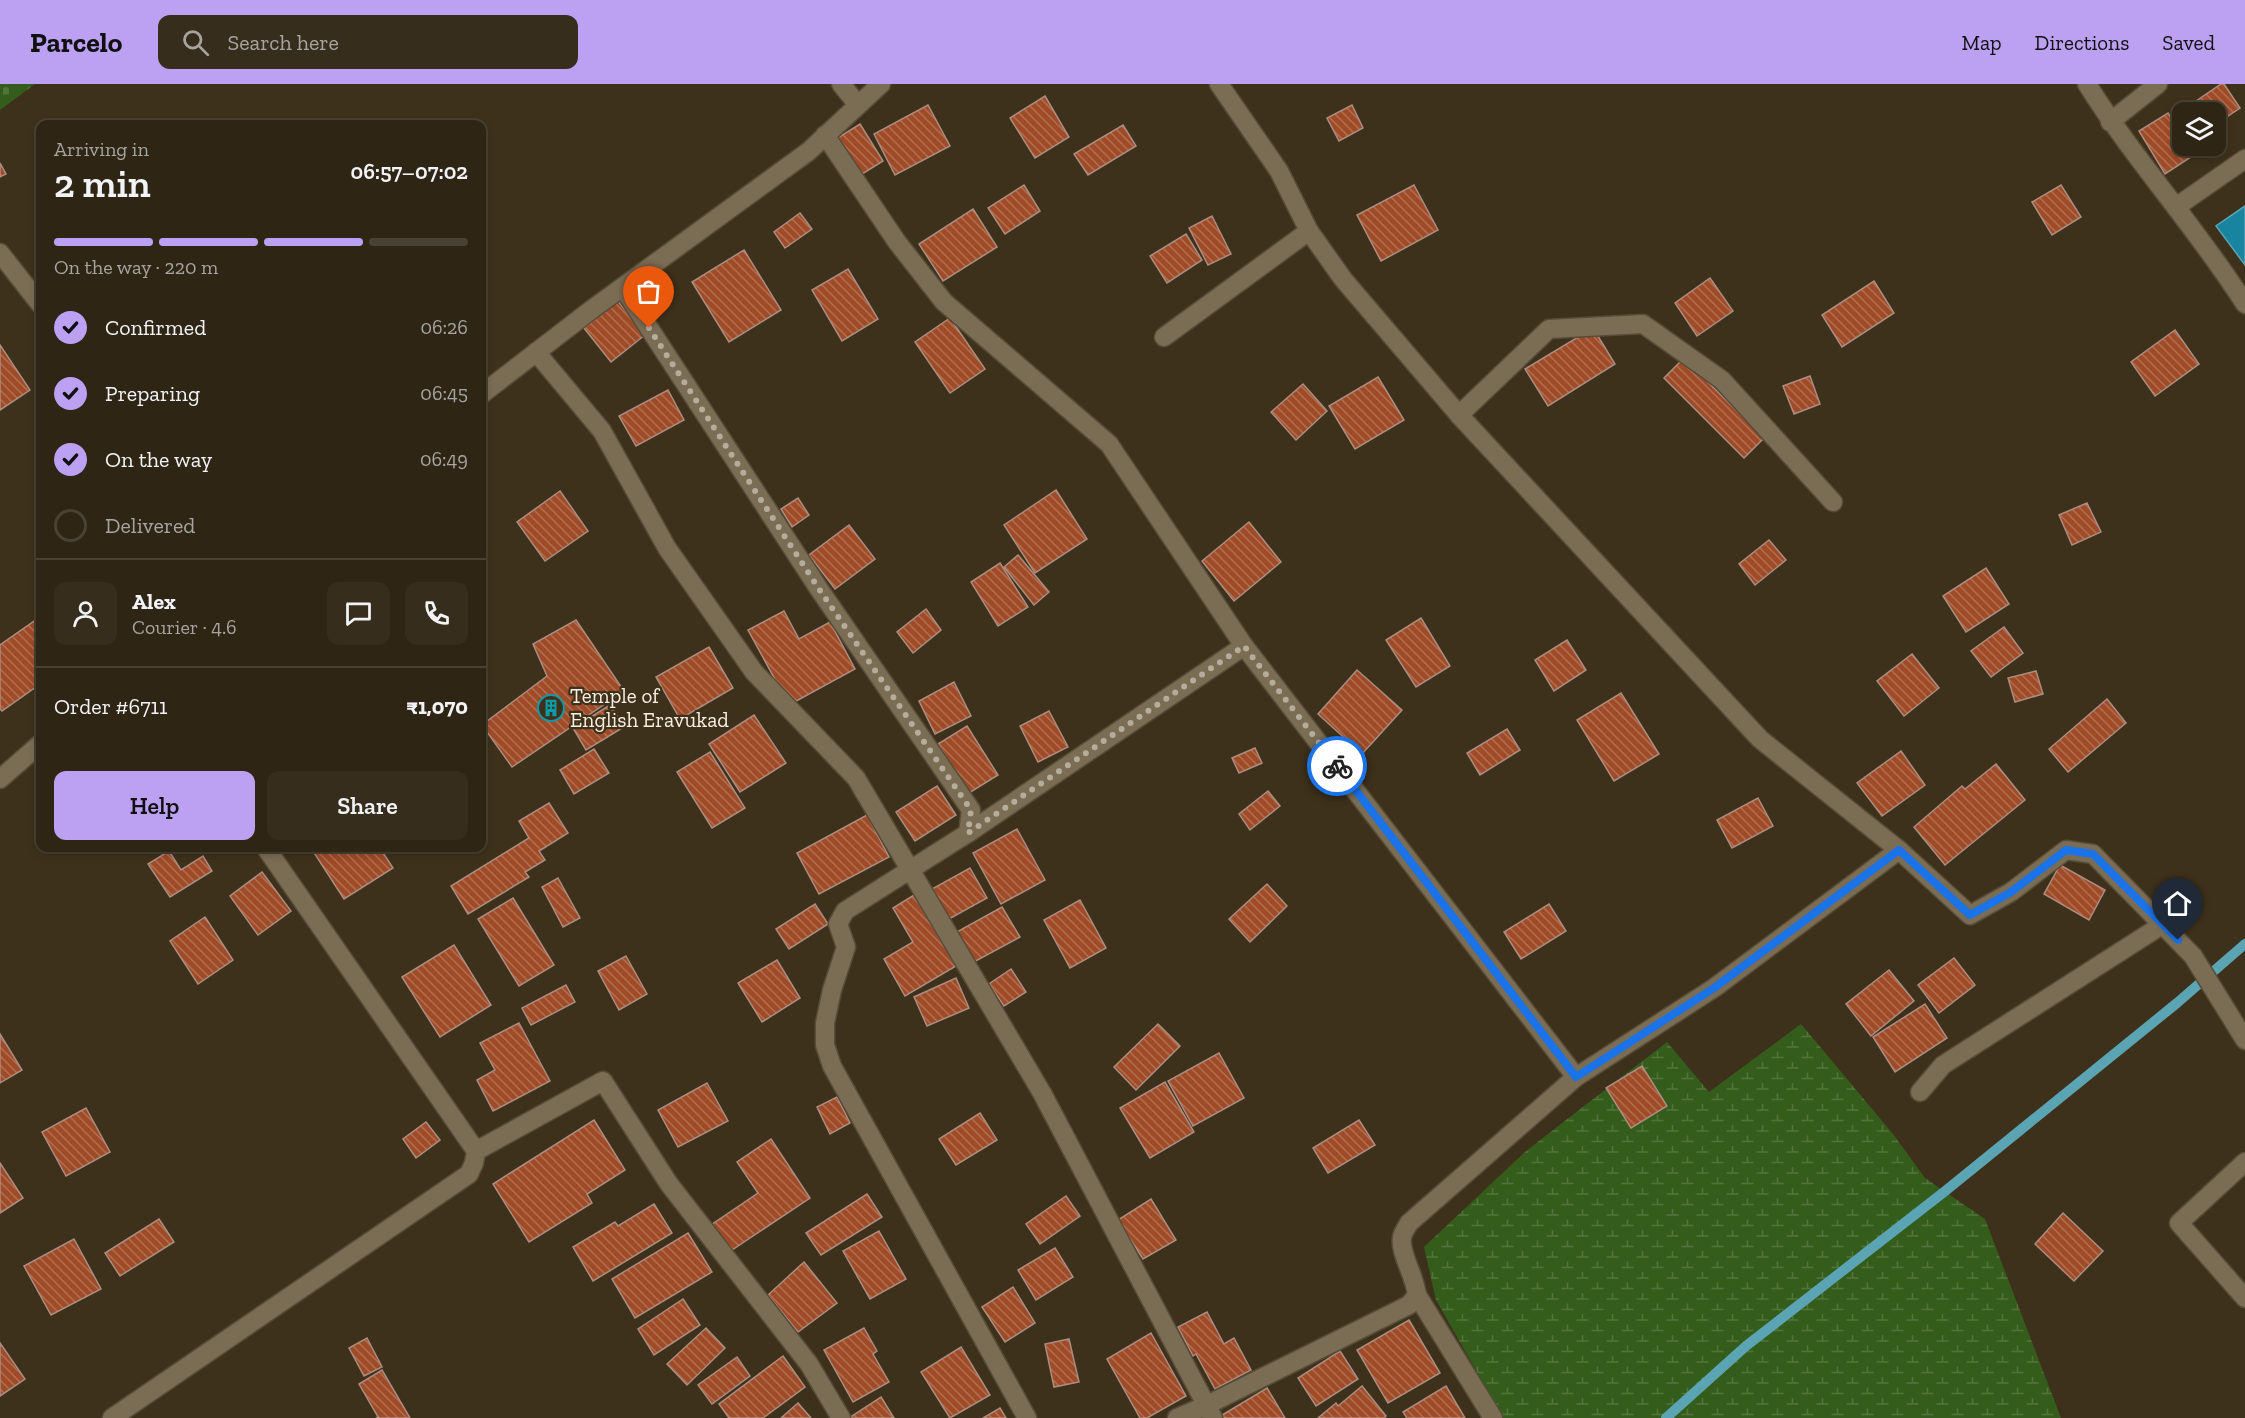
<!DOCTYPE html>
<meta charset="utf-8">
<style>
:root{--surface:#2e2514;--page:#362d1d;--text:#f1f3f6;--muted:#a7a5a0;--line:#494234;--accent:#bca0f2}
body{margin:0;font-family:"Zilla Slab",serif;background:var(--page);color:var(--text);height:100vh;display:flex;flex-direction:column;font-size:22px;white-space:nowrap}
*{box-sizing:border-box;margin:0}
p{font-size:20px;color:var(--muted)}
.icon{flex:none;width:33px;height:33px;fill:none;stroke:currentColor;stroke-width:2;stroke-linecap:round;stroke-linejoin:round}
.map{position:relative;flex:1;overflow:hidden}
.details{position:absolute;left:36px;top:36px;width:450px;height:732px;display:flex;flex-direction:column;background:var(--surface);border-radius:12px;box-shadow:0 3px 9px #0003,0 0 0 2px var(--line)}
.details>*{flex:none}
.fabs{position:absolute;left:2172px;top:18px;display:grid;gap:12px}
.fabs a{display:grid;place-items:center;width:54px;height:54px;border-radius:12px;background:var(--surface);box-shadow:0 3px 9px #0003,0 0 0 2px var(--line);font-size:30px}
.pin{position:absolute;display:grid;place-items:center;width:51px;height:51px;color:#fff;margin:-62px -26px;border-radius:50% 50% 50% 0;rotate:-45deg;box-shadow:0 0 6px #0007}
.pin .icon{rotate:45deg}
.courier{position:absolute;display:grid;place-items:center;width:60px;height:60px;margin:-30px;border:4px solid #1a73e8;border-radius:50%;background:#fff;color:#222;box-shadow:0 2px 8px #0007}
.head em{font-style:normal;font-weight:600}
.head div{display:flex;flex-direction:column-reverse}
.head{display:flex;align-items:center;justify-content:space-between;height:102px;padding:0 18px}
h1{font-size:39px;font-weight:600;line-height:45px}
.bar{display:grid;grid-template-columns:repeat(4,1fr);gap:9px 6px;align-content:center;height:72px;padding:0 18px}
.bar i{height:8px;border-radius:4px;background:var(--line)}
.bar .selected{background:var(--accent)}
.bar p{grid-column:span 4}
.line{display:flex;align-items:center;gap:15px;padding:0 18px;border-top:2px solid var(--line)}
.line div{flex:1}
.round{display:grid;place-items:center;flex:none;width:63px;height:63px;border-radius:12px;background:var(--page)}
ol{padding:0 18px;list-style:none}
li{display:flex;align-items:center;gap:18px;height:66px}
li p{margin-inline-start:auto}
li .icon{padding:6px;border-radius:50%;background:var(--accent);color:#111;stroke-width:4}
li:last-child{color:var(--muted)}
li i{width:33px;height:33px;border:3px solid var(--line);border-radius:50%}
.action{display:flex;gap:12px;margin-top:auto;padding:12px 18px}
.action a{flex:1;height:69px;border-radius:12px;background:var(--accent);color:#111;font-size:24px;font-weight:600;line-height:69px;text-align:center}
.action a+a{background:var(--page);color:var(--text)}
header{display:flex;align-items:center;gap:36px;box-sizing:border-box;height:84px;padding:0 30px;background:var(--accent);color:#111}
header strong{font-size:28px}
nav{display:flex;gap:33px;margin-inline-start:auto;font-size:21px}
.search{width:420px;height:54px;background:var(--page);display:flex;align-items:center;gap:15px;box-sizing:border-box;padding:0 21px;border-radius:12px;color:var(--muted);font-size:22px}
.map>svg:first-child{display:block}
.wetland{fill:url(#wetland-marsh)}
.cemetery{fill:url(#cemetery-stones)}
.water{fill:#18849f;stroke:#5ba4b3;stroke-width:1.5}
.lines{fill:none;stroke-linecap:round;stroke-linejoin:round}
.stream{stroke:#5ba4b3;stroke-width:10}
.building{fill:url(#building-back-hatch);stroke:#ab8d82;stroke-width:1.5}
.street-casing{stroke:#574c39;stroke-width:21}
.street{stroke:#7b6c54;stroke-width:18}
.done{stroke:#b6ac9c;stroke-width:6;stroke-dasharray:0 10.8}
.route{stroke:#1a73e8;stroke-width:8}
.labels{text-anchor:middle;stroke-width:4.5;stroke-linejoin:round;paint-order:stroke}
.poi-label{font-size:21px;fill:#f7efe1;stroke:#3e311b;text-anchor:start}
</style>
<header>
<strong>Parcelo</strong>
<div class="search"><svg class="icon" aria-label="search" viewBox="0 0 24 24"><circle cx="10" cy="10" r="6"/><path d="M15 15l6 6"/></svg>Search here</div>
<nav><a>Map</a><a>Directions</a><a>Saved</a></nav>
</header>
<div class="map">
<svg width="2245" height="1334" viewBox="0 0 2245 1334">
<defs>
<pattern id="wetland-marsh" width="20" height="14" patternUnits="userSpaceOnUse" patternTransform="scale(1.5)"><rect width="20" height="14" fill="#345c1b"/><path d="M1 5h8M5 5V1M11 12h8M15 12V8" fill="none" stroke="#52743c"/></pattern>
<pattern id="cemetery-stones" width="16" height="16" patternUnits="userSpaceOnUse" patternTransform="scale(1.5)"><rect width="16" height="16" fill="#345c1b"/><path d="M2 7V4a2 2 0 0 1 4 0v3zM10 15v-3a2 2 0 0 1 4 0v3z" fill="#52743c"/></pattern>
<pattern id="building-back-hatch" width="6" height="6" patternUnits="userSpaceOnUse" patternTransform="scale(1.5)"><rect width="6" height="6" fill="#9f4b27"/><path d="M-1 5l2 2M0 0l6 6M5-1l2 2" fill="none" stroke="#b26e50"/></pattern>
</defs>
<rect width="100%" height="100%" fill="#3e311b"/>
<path class="wetland" d="M1801,940L1893,1050L1925,1094L1985,1135L2061,1334H1503L1436,1216L1424,1163L1526,1067L1667,958L1709,1008Z"/>
<path class="cemetery" d="M0,0H35L0,26Z"/>
<path class="water" d="M2245,122V181L2216,142Z"/>
<g class="lines">
<path class="stream" d="M1666,1334L1746,1262L1944,1108L2177,919L2245,860"/>
</g>
<g class="building">
<path d="M2221,0H2224L2240,24L2216,40V28H2182V33L2180,28Z"/>
<path d="M1045,12L1069,53L1035,74L1010,34Z"/>
<path d="M928,21L950,62L895,91L874,50Z"/>
<path d="M1352,21L1363,44L1339,57L1327,34Z"/>
<path d="M2168,29L2182,52V62H2188L2194,71L2165,90L2139,47Z"/>
<path d="M175,35L179,40H166Z"/>
<path d="M860,40L883,77L859,92L836,55Z"/>
<path d="M1123,41L1136,62L1088,91L1074,70Z"/>
<path d="M0,79L6,90L0,93Z"/>
<path d="M1024,101L1040,127L1005,150L988,124Z"/>
<path d="M1414,101L1438,146L1381,177L1357,131Z"/>
<path d="M2061,101L2081,133L2052,151L2032,118Z"/>
<path d="M973,125L997,163L943,197L919,160Z"/>
<path d="M800,129L812,145L785,164L774,148Z"/>
<path d="M1212,132L1231,170L1208,181L1189,144Z"/>
<path d="M1186,150L1202,176L1167,199L1150,172Z"/>
<path d="M744,166L781,226L729,258L692,198Z"/>
<path d="M848,185L878,235L842,257L812,206Z"/>
<path d="M1710,194L1733,227L1697,252L1675,219Z"/>
<path d="M1874,197L1894,229L1842,263L1822,231Z"/>
<path d="M618,217L645,251L611,278L584,244Z"/>
<path d="M950,234L985,285L950,309L915,258Z"/>
<path d="M1593,244L1615,280L1548,322L1525,285Z"/>
<path d="M2175,246L2199,280L2155,312L2131,278Z"/>
<path d="M0,261L30,306L0,326Z"/>
<path d="M1684,274L1764,354L1744,374L1664,294Z"/>
<path d="M1810,292L1820,320L1794,330L1783,302Z"/>
<path d="M1378,293L1404,336L1355,365L1329,322Z"/>
<path d="M1303,300L1327,327L1296,356L1271,328Z"/>
<path d="M668,306L684,336L636,362L619,332Z"/>
<path d="M1056,406L1087,455L1035,489L1004,441Z"/>
<path d="M560,407L588,447L545,477L517,438Z"/>
<path d="M798,414L809,431L792,443L781,425Z"/>
<path d="M2087,419L2101,448L2072,461L2059,431Z"/>
<path d="M1249,438L1281,478L1234,517L1202,477Z"/>
<path d="M849,441L875,475L835,505L809,471Z"/>
<path d="M1769,456L1786,476L1755,501L1739,480Z"/>
<path d="M1018,471L1049,508L1034,521L1004,483Z"/>
<path d="M1000,479L1028,523L998,542L971,498Z"/>
<path d="M1986,484L2009,520L1966,548L1943,512Z"/>
<path d="M926,525L941,546L913,569L897,548Z"/>
<path d="M784,527L799,555L830,538L855,585L789,621L748,546Z"/>
<path d="M40,533V600L2,627L0,625V561Z"/>
<path d="M1421,534L1450,582L1416,603L1386,556Z"/>
<path d="M576,536L624,607L512,683L482,641L547,592L533,560Z"/>
<path d="M2004,543L2023,569L1991,593L1971,567Z"/>
<path d="M1567,556L1586,586L1554,607L1535,576Z"/>
<path d="M709,563L733,604L680,635L656,593Z"/>
<path d="M1912,570L1939,604L1904,632L1877,597Z"/>
<path d="M1357,586L1402,626L1362,670L1318,630Z"/>
<path d="M2036,587L2043,610L2015,618L2008,594Z"/>
<path d="M954,598L971,632L935,650L919,617Z"/>
<path d="M1621,609L1659,670L1614,697L1577,636Z"/>
<path d="M2107,615L2126,639L2068,688L2049,665Z"/>
<path d="M610,621L624,643L586,666L573,644Z"/>
<path d="M1049,627L1068,663L1038,678L1020,642Z"/>
<path d="M754,631L786,679L740,708L709,660Z"/>
<path d="M967,642L998,691L969,709L938,660Z"/>
<path d="M1507,645L1520,666L1480,691L1467,669Z"/>
<path d="M1255,664L1262,679L1239,689L1232,674Z"/>
<path d="M594,665L609,689L574,710L560,686Z"/>
<path d="M1901,667L1925,701L1882,732L1857,699Z"/>
<path d="M710,668L745,724L712,744L677,688Z"/>
<path d="M1996,680L2025,716L1945,781L1914,743L1962,702L1965,705Z"/>
<path d="M937,702L956,731L915,757L896,728Z"/>
<path d="M1268,707L1280,722L1250,746L1239,730Z"/>
<path d="M1758,714L1773,742L1732,764L1717,736Z"/>
<path d="M549,719L568,749L539,767L545,776L525,788L529,793L468,830L451,802L529,754L519,737Z"/>
<path d="M867,731L889,773L819,810L797,769Z"/>
<path d="M1017,745L1045,796L1001,820L973,769Z"/>
<path d="M311,764H380L393,784L344,815Z"/>
<path d="M169,767L181,786L203,772L212,787L170,813L148,780Z"/>
<path d="M2060,781L2105,806L2089,836L2044,810Z"/>
<path d="M970,784L987,814L949,835L932,805Z"/>
<path d="M262,788L291,827L258,851L230,812Z"/>
<path d="M558,794L580,834L563,843L542,803Z"/>
<path d="M1267,800L1287,822L1250,858L1229,835Z"/>
<path d="M914,811L956,882L905,912L884,875L913,858L893,824Z"/>
<path d="M513,814L554,881L519,902L478,835Z"/>
<path d="M1080,816L1106,864L1070,884L1044,836Z"/>
<path d="M815,820L828,840L789,865L776,845Z"/>
<path d="M1549,820L1566,847L1521,875L1504,848Z"/>
<path d="M1002,823L1020,853L972,879L955,849Z"/>
<path d="M205,833L233,876L198,900L170,857Z"/>
<path d="M454,861L491,921L440,953L402,893Z"/>
<path d="M626,872L647,910L619,926L598,887Z"/>
<path d="M1954,874L1975,901L1939,929L1918,901Z"/>
<path d="M777,876L800,914L762,938L738,899Z"/>
<path d="M1011,885L1026,908L1004,922L989,900Z"/>
<path d="M1889,886L1914,917L1871,952L1846,920Z"/>
<path d="M956,894L969,924L927,942L914,913Z"/>
<path d="M566,901L575,918L531,941L522,924Z"/>
<path d="M1925,920L1947,954L1895,988L1873,953Z"/>
<path d="M519,939L550,997L493,1027L477,996L495,986L480,959Z"/>
<path d="M1158,940L1180,962L1136,1006L1114,983Z"/>
<path d="M0,950L22,986L0,999Z"/>
<path d="M1219,969L1244,1014L1193,1042L1168,997Z"/>
<path d="M1642,982L1667,1022L1631,1044L1606,1004Z"/>
<path d="M1165,998L1194,1048L1150,1074L1120,1024Z"/>
<path d="M707,999L728,1037L678,1063L658,1026Z"/>
<path d="M837,1013L850,1039L830,1050L817,1023Z"/>
<path d="M86,1024L110,1068L66,1092L42,1048Z"/>
<path d="M980,1029L997,1056L956,1081L939,1055Z"/>
<path d="M594,1036L625,1086L587,1110L592,1119L529,1158L493,1100Z"/>
<path d="M1359,1036L1375,1061L1328,1089L1313,1064Z"/>
<path d="M426,1038L440,1056L416,1074L403,1055Z"/>
<path d="M771,1055L810,1114L726,1170L708,1143L758,1109L737,1078Z"/>
<path d="M0,1079L23,1114L0,1129Z"/>
<path d="M867,1110L882,1133L821,1171L806,1149Z"/>
<path d="M1066,1112L1080,1132L1040,1160L1026,1140Z"/>
<path d="M1151,1115L1176,1156L1143,1175L1118,1136Z"/>
<path d="M654,1120L672,1149L593,1197L573,1163L615,1138L618,1142Z"/>
<path d="M2063,1129L2103,1167L2074,1197L2035,1160Z"/>
<path d="M159,1135L174,1158L120,1192L105,1169Z"/>
<path d="M879,1147L906,1195L870,1215L843,1167Z"/>
<path d="M688,1149L712,1188L635,1234L612,1195Z"/>
<path d="M74,1155L101,1205L51,1231L24,1182Z"/>
<path d="M1055,1164L1073,1193L1036,1216L1018,1186Z"/>
<path d="M804,1178L837,1219L798,1248L768,1211Z"/>
<path d="M1013,1203L1035,1239L1005,1258L982,1223Z"/>
<path d="M683,1215L700,1241L654,1271L638,1245Z"/>
<path d="M1207,1228L1224,1260L1234,1254L1251,1286L1215,1305L1196,1270L1193,1272L1178,1243Z"/>
<path d="M1409,1236L1440,1289L1388,1319L1357,1266Z"/>
<path d="M706,1244L725,1264L687,1301L667,1280Z"/>
<path d="M864,1244L877,1267L873,1270L889,1298L853,1318L824,1266Z"/>
<path d="M1151,1249L1186,1312L1147,1334H1140L1107,1275Z"/>
<path d="M367,1254L382,1283L364,1292L349,1264Z"/>
<path d="M1069,1255L1079,1298L1054,1303L1045,1260Z"/>
<path d="M0,1259L25,1295L0,1312Z"/>
<path d="M961,1263L990,1311L950,1334L921,1288Z"/>
<path d="M1340,1267L1358,1295L1316,1322L1298,1294Z"/>
<path d="M783,1272L805,1303L763,1334H729L719,1320Z"/>
<path d="M737,1273L750,1292L712,1320L698,1301Z"/>
<path d="M382,1286L410,1334H376L378,1333L359,1300Z"/>
<path d="M1362,1302L1386,1332L1384,1334H1318L1336,1319L1338,1322Z"/>
<path d="M1446,1302L1465,1334H1407L1403,1328Z"/>
<path d="M1267,1304L1285,1334H1220L1219,1333Z"/>
<path d="M881,1313L894,1334H849Z"/>
<path d="M798,1319L811,1334H781Z"/>
<path d="M1000,1324L1006,1334H983Z"/>
</g>
<g class="lines">
<defs>
<g id="street">
<path d="M841,0L858,21"/>
<path d="M1219,0L1279,87L1309,147L1343,195L1459,331L1760,655L1899,766L1970,831L2011,808L2066,766L2093,770L2193,872L2245,956"/>
<path d="M2087,0C2135,77 2197,144 2245,220"/>
<path d="M2110,38L2158,0"/>
<path d="M825,51L897,158L944,218L1109,360L1244,562L1576,993"/>
<path d="M2176,123L2245,75"/>
<path d="M0,169L40,220"/>
<path d="M623,204L819,505L971,726L968,749L845,827L838,840L846,863L832,906L825,939V961L832,982L1027,1334"/>
<path d="M1164,253L1309,147"/>
<path d="M536,268L602,347L667,464L754,588L856,694L1042,1009L1213,1334"/>
<path d="M482,310L591,226L809,67L881,0"/>
<path d="M1459,331L1549,245L1643,240L1722,296L1833,418"/>
<path d="M0,695L40,660"/>
<path d="M968,749L1244,562"/>
<path d="M1920,1008L1943,981L2162,841"/>
<path d="M476,1067L603,997L669,1100L809,1280L841,1334"/>
<path d="M2245,1078L2179,1139L2245,1214"/>
<path d="M1417,1211L1493,1334"/>
<path d="M112,1334L469,1090L474,1079L476,1067L266,764"/>
<path d="M1177,1334L1205,1322L1409,1221L1417,1211C1415,1192 1399,1168 1402,1153C1403,1148 1407,1143 1409,1139L1576,993L1714,904L1899,766"/>
</g>
</defs>
<use href="#street" class="street-casing"/>
<use href="#street" class="street"/>
</g>
<g class="lines">
<path class="done" d="M649,244L819,505L971,726L968,749L1244,562L1337,682"/>
<path class="route" d="M1337,682L1576,993L1714,904L1899,766L1970,831L2011,808L2066,766L2093,770L2178,856"/>
</g>
<defs>
<symbol id="building-ring" viewBox="-11 -11 22 22"><circle r="9.5" fill="#3e311b" stroke="#0f9aa8" stroke-width="1.5"/><path d="M-4-6H4V6H1V3H-1V6H-4ZM-2.5-4.3h1.7v1.8h-1.7ZM.8-4.3h1.7v1.8H.8ZM-2.5-1h1.7V.8h-1.7ZM.8-1h1.7V.8H.8Z" fill="#0f9aa8"/></symbol>
</defs>
<g fill-rule="evenodd">
<use href="#building-ring" x="536" y="609" width="30" height="30"/>
</g>
<g class="labels">
<g class="poi-label">
<text x="570" y="619">Temple of<tspan x="570" dy="24">English Eravukad</tspan></text>
</g>
</g>
</svg>
<div class="fabs">
<a><svg class="icon" aria-label="layers" viewBox="0 0 24 24"><path d="M12 4l9 5-9 5-9-5zM3 14l9 5 9-5"/></svg></a>
</div>
<div class="pin" style="left:649px;top:244px;background:#ea580c"><svg class="icon" aria-label="bag" viewBox="0 0 24 24"><path d="M5 8h14l-1 12H6zM9 8a3 3 0 0 1 6 0"/></svg></div>
<div class="pin" style="left:2178px;top:856px;background:#1f2937"><svg class="icon" aria-label="home" viewBox="0 0 24 24"><path d="M3 11l9-7 9 7M6 9v11h12V9"/></svg></div>
<div class="courier" style="left:1337px;top:682px"><svg class="icon" aria-label="bike" viewBox="0 0 24 24"><circle cx="6" cy="16" r="4"/><circle cx="18" cy="16" r="4"/><path d="M6 16l4-8h5l3 8M10 8l3 8H6M13 5h3"/></svg></div>
<section class="details">
<div class="head"><div><h1>2 min</h1><p>Arriving in</p></div><em>06:57–07:02</em></div>
<div class="bar"><i class="selected"></i><i class="selected"></i><i class="selected"></i><i></i><p>On the way · 220 m</p></div>
<ol>
<li><svg class="icon" aria-label="check" viewBox="0 0 24 24"><path d="M5 12l5 5 9-10"/></svg>Confirmed<p>06:26</p></li>
<li><svg class="icon" aria-label="check" viewBox="0 0 24 24"><path d="M5 12l5 5 9-10"/></svg>Preparing<p>06:45</p></li>
<li><svg class="icon" aria-label="check" viewBox="0 0 24 24"><path d="M5 12l5 5 9-10"/></svg>On the way<p>06:49</p></li>
<li><i></i>Delivered</li>
</ol>
<div class="line" style="height:108px"><a class="round"><svg class="icon" aria-label="person" viewBox="0 0 24 24"><circle cx="12" cy="8" r="4"/><path d="M4 21q1-7 8-7t8 7"/></svg></a><div><b>Alex</b><p>Courier · 4.6</p></div><a class="round"><svg class="icon" aria-label="chat" viewBox="0 0 24 24"><path d="M4 5h16v11H9l-5 4z"/></svg></a><a class="round"><svg class="icon" aria-label="phone" viewBox="0 0 24 24"><path d="M5 4h4l2 5-3 2q2 4 5 5l2-3 5 2v4C11 20 4 13 5 4z"/></svg></a></div>
<div class="line" style="height:78px"><div>Order #6711</div><b>₹1,070</b></div>
<div class="action"><a>Help</a><a>Share</a></div>
</section>
</div>
